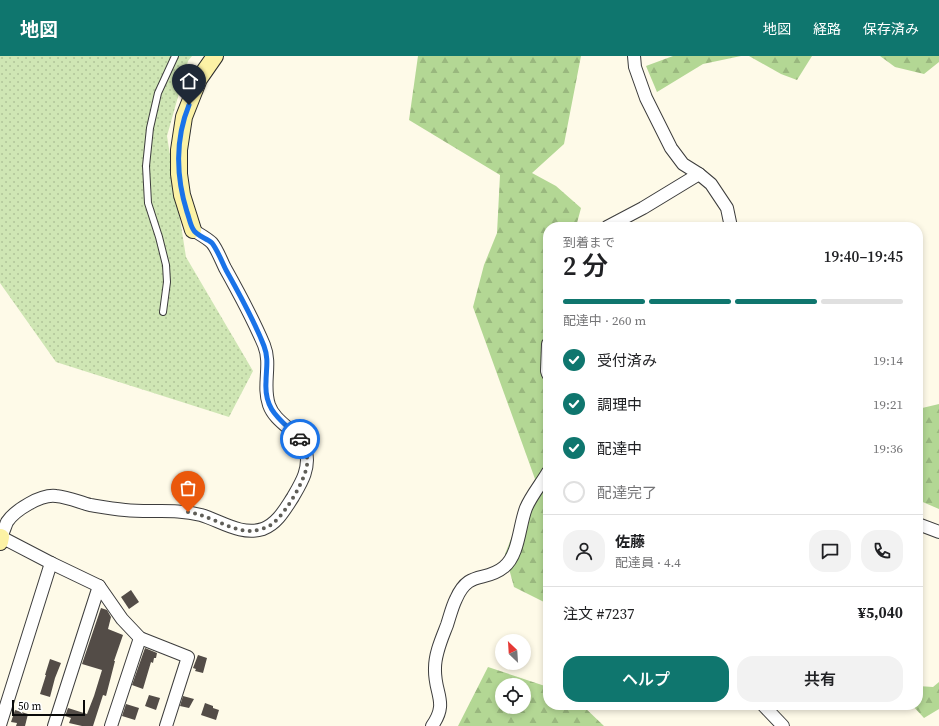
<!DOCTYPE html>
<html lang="ja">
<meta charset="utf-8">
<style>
:root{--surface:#fff;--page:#f2f2f2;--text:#202124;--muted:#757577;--line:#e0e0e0;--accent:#0f766e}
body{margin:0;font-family:"Source Serif 4","Noto Sans JP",serif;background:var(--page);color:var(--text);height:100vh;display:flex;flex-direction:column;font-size:15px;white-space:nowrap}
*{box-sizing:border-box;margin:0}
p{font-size:13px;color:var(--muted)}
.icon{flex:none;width:22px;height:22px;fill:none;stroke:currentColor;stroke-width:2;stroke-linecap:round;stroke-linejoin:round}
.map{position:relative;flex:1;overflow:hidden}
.side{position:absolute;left:543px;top:166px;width:380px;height:488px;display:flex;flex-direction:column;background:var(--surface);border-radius:16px;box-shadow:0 2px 6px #0003}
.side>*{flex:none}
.needle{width:26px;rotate:335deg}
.controls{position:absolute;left:495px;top:578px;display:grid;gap:8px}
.controls a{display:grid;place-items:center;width:36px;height:36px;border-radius:50%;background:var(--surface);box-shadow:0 2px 6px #0003;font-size:20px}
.scale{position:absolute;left:12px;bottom:10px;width:73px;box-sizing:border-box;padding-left:4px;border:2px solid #0a0a0a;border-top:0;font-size:11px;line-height:14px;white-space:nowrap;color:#0a0a0a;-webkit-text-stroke:3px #fff;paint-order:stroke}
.pin{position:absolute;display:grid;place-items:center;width:34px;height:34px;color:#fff;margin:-41px -17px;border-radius:50% 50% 50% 0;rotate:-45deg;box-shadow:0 0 4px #0007}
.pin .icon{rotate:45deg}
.courier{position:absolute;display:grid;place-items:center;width:40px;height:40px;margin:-20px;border:3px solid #1a73e8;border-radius:50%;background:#fff;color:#222;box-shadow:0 1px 5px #0007}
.headline em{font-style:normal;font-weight:600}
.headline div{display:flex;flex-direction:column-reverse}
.headline{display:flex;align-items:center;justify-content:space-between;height:68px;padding:0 20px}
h1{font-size:26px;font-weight:600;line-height:30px}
.bar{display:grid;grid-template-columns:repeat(4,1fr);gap:6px 4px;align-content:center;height:48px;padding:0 20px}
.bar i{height:5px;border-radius:3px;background:var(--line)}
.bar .on{background:var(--accent)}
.bar p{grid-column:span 4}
.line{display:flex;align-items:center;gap:10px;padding:0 20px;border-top:1px solid var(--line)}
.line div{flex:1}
.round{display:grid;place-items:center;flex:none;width:42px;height:42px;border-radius:16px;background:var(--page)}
ol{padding:0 20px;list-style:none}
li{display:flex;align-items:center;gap:12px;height:44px}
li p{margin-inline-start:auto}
li .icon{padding:4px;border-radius:50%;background:var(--accent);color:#fff;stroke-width:4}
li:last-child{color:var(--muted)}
li i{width:22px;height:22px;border:2px solid var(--line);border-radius:50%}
.button{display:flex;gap:8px;margin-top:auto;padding:8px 20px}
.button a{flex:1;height:46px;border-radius:16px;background:var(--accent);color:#fff;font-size:16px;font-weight:600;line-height:46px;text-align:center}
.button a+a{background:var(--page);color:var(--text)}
header{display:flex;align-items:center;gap:24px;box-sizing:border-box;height:56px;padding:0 20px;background:var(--accent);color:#fff}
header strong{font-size:19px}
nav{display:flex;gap:22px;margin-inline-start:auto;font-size:14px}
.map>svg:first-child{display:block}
.grass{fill:url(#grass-dots)}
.forest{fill:url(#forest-firs);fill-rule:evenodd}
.building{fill:#534c47}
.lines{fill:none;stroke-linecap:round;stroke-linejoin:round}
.lane-casing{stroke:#3d3d3d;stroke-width:8}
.street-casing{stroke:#3d3d3d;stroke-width:14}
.secondary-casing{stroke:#2c2c2c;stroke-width:18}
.lane{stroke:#fff;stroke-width:6}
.street{stroke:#fff;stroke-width:12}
.secondary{stroke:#fcf2a5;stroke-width:16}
.done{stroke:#5f5e58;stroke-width:4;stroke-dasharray:0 7.2}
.route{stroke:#1a73e8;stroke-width:5}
</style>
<header>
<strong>地図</strong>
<nav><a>地図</a><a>経路</a><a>保存済み</a></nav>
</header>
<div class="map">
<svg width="939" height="670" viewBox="0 0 939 670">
<defs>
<pattern id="grass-dots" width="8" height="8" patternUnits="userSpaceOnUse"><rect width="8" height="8" fill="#cfe6b4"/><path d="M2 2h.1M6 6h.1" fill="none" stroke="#b0c499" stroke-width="1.8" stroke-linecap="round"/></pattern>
<pattern id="forest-firs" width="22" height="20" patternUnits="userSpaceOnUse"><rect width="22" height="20" fill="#b3d794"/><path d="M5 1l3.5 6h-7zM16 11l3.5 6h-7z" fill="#99b77e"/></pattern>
</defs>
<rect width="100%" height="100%" fill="#fefae8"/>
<path class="grass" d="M0,0H192L188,5L167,80L186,201L253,315L229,361L56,306L0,227Z"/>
<g class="forest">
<path d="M418,0H581L564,88L532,117L556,130L581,152L577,167L581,171H548V548L514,531L505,498L535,423L473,251L484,209L497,177L500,119L409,64Z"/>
<path d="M673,0H741L703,8L657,36L646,10Z"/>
<path d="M749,0H812L797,24L781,18Z"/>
<path d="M880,0H939V6L924,18L895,11Z"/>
<path d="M939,348V453L918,444V353Z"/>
<path d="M488,611L548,631V649H582L604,670H458ZM502,629H524V651H502Z"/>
<path d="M939,626V653L924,662L912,649H918V630L933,631Z"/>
</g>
<g class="building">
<path d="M131,534L139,546L129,553L121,541Z"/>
<path d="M101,552L107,554L111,561L108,573L123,579L114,605H115L106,640L103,639L93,670H82L69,667L71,662L65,660L68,652L87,658L94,640L102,614L82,608Z"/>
<path d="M145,592L157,597L156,602H154L153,607L151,606L143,633L132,629Z"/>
<path d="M198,599L207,602L203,617L195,615L196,613L193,612Z"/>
<path d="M50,603L61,607L55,622L50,641L40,638L46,619H45Z"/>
<path d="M149,639L160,642L156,654L145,650Z"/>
<path d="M183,640L194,643L189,652L180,650Z"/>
<path d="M205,647L213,650V652L219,654L216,664L201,659Z"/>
<path d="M126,648L139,652L135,664L122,660Z"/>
<path d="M15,654L28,658L25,670H16L17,667L11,666Z"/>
</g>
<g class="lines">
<defs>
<path id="lane" d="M163,256L167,226L166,209L159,181L148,147L146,110L150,72L158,37L175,0"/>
<g id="street">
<path d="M634,0L635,11L646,42L671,92L683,108L699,118L711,128L727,152L731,171"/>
<path d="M607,171L643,152L699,118"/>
<path d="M548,288L547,315L548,318"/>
<path d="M918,468L939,476"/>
<path d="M0,479L1,481L51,507L99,530L122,563L140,582L188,601L166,670"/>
<path d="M1,481C3,477 5,471 7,466C15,454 41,438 56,440C68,441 79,446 90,449C102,451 113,453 125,454C152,457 174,452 201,459C221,465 241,480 263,473C278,467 285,453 293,441C301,427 310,413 306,396C301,375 276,369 269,349C262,329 272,309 264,289C253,263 239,237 225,212C221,204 217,193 212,187C207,182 199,178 193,174"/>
<path d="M763,649L783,670"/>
<path d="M0,669L51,507"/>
<path d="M54,670L99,530"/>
<path d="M111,670L140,582"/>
<path d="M432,670C449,646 434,638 435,612C435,597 442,582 447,569C450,560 452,551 456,543C469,513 485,527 504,511C519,499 519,470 526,452C531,440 541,428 548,416"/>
</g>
<g id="secondary">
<path d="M193,174L182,139L179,118V94L184,61L199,23L215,0"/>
<path d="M0,486L1,481"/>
</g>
</defs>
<use href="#lane" class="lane-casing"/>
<use href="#street" class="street-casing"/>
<use href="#secondary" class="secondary-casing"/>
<use href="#lane" class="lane"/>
<use href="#street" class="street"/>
<use href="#secondary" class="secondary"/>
</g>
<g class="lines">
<path class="done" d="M188,456C193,457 198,458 203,460C219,465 236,476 253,475C259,474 266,472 271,469C284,460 305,425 307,409C308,399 305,391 300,383"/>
<path class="route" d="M189,49C175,83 176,121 187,156C189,161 190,168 193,173C196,180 207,182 212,187C218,195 222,206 226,214C240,239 254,264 264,290C269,303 266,313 266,326C264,356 282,364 300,383"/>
</g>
</svg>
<div class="controls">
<a><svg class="needle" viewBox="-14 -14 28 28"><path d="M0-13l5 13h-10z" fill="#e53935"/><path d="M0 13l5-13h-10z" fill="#757577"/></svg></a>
<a><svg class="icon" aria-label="locate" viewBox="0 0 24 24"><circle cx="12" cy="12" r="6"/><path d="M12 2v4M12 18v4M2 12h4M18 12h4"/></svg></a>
</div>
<div class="scale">50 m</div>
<div class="pin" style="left:188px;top:456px;background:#ea580c"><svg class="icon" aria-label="bag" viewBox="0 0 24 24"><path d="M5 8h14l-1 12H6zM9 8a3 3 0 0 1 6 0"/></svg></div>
<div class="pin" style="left:189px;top:49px;background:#1f2937"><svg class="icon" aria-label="home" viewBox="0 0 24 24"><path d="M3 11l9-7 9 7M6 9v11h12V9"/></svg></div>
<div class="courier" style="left:300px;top:383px"><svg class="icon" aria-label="car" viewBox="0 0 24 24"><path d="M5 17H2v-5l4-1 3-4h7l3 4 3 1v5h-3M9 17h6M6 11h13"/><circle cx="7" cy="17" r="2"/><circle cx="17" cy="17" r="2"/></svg></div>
<section class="side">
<div class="headline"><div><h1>2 分</h1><p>到着まで</p></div><em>19:40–19:45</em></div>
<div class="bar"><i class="on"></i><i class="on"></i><i class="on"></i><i></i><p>配達中 · 260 m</p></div>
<ol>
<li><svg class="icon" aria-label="check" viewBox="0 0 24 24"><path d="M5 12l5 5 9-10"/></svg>受付済み<p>19:14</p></li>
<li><svg class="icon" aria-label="check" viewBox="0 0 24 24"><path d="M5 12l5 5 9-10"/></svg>調理中<p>19:21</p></li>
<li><svg class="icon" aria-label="check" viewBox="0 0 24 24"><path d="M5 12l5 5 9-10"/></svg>配達中<p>19:36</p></li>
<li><i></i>配達完了</li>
</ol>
<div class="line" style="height:72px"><a class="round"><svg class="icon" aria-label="person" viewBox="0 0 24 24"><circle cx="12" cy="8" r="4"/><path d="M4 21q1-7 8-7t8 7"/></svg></a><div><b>佐藤</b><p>配達員 · 4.4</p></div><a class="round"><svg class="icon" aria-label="chat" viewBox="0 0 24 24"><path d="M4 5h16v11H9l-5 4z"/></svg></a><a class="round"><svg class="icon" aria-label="phone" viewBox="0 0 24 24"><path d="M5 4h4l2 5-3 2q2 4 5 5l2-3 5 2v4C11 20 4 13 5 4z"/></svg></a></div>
<div class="line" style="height:52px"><div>注文 #7237</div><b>¥5,040</b></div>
<div class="button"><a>ヘルプ</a><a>共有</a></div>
</section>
</div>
